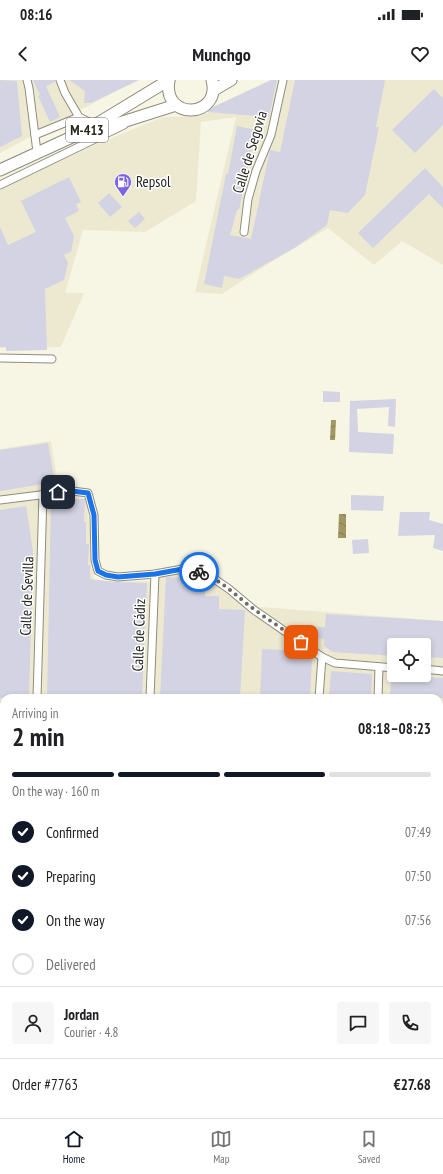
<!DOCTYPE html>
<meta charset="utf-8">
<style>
:root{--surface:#fff;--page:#f6f6f6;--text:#202124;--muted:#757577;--line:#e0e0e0;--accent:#111827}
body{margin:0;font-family:"PT Sans Narrow",sans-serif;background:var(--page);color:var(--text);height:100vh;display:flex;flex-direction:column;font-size:15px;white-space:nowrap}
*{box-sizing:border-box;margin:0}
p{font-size:13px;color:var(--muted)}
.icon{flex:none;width:22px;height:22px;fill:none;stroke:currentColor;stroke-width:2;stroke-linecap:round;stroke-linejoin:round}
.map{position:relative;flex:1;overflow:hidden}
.sheet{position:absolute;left:0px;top:614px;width:443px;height:424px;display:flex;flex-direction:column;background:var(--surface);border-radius:12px 12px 0 0;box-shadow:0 2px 6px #0003}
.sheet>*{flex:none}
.fabs{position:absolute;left:387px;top:558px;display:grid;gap:8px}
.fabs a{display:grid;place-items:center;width:44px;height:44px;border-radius:4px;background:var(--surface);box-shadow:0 2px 6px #0003;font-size:20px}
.pin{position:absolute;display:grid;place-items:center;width:34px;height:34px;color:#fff;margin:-17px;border-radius:8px;box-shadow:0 2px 6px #0006}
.courier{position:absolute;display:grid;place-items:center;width:40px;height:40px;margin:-20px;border:3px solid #1a73e8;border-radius:50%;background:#fff;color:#222;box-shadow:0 1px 5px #0007}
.overview em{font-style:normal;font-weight:800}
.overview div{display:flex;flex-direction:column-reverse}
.overview{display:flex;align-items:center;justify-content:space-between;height:68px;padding:0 12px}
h1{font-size:26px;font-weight:800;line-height:30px}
.bar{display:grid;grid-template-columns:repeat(4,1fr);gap:6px 4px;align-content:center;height:48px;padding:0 12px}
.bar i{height:5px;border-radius:3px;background:var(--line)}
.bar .current{background:var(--accent)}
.bar p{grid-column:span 4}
.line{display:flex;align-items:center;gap:10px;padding:0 12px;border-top:1px solid var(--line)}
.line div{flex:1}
.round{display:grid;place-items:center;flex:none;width:42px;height:42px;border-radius:4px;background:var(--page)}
ol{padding:0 12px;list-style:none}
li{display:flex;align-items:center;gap:12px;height:44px}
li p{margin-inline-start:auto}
li .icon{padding:4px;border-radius:50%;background:var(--accent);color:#fff;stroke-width:4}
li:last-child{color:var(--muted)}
li i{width:22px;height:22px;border:2px solid var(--line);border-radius:50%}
.status{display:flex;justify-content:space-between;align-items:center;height:28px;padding:0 20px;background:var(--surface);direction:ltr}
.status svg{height:11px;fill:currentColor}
header{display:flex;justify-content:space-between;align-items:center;height:52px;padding:0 12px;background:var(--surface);font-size:18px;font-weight:800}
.dock{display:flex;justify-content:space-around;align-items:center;height:56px;border-top:1px solid var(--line);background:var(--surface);font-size:11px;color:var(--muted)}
.dock a{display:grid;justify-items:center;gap:2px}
.dock .current{color:var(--accent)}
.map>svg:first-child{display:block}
.built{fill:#ede9d1;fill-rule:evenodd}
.water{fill:url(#water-waves)}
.building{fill:#d3d3e3}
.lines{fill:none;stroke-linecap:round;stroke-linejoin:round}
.minor-casing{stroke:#8e8c7d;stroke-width:9}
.primary-casing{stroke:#8e8c7d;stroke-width:13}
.minor{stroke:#fff;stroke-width:7}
.primary{stroke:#fff;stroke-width:11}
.done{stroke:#6f6e64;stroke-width:4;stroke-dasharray:0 7.2}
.route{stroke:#1a73e8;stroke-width:5}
.labels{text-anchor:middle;stroke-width:3;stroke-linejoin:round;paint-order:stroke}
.shield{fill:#fff;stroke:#676662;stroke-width:1}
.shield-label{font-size:14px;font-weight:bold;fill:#26251f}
.street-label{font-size:15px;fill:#26251f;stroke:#fff}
.poi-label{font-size:15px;fill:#26251f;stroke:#fff;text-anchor:start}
</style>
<div class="status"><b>08:16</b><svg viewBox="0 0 49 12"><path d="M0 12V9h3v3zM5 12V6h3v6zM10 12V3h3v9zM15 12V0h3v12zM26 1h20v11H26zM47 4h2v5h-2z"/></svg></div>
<header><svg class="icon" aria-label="back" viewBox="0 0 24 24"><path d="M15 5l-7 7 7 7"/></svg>Munchgo<svg class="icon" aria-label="heart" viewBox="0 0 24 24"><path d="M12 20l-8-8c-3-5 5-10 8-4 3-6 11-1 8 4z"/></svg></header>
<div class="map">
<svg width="443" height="1038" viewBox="0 0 443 1038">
<defs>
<pattern id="water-waves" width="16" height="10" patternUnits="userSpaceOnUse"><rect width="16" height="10" fill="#a19762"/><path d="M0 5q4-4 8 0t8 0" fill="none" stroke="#837b50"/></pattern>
</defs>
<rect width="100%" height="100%" fill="#f7f5e4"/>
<g class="built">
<path d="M0,0H137L0,73Z"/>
<path d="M272,0H443V185L402,161L374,185L328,148L265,186L222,214L195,212L236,37L201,42L196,121L145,152L83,150L65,213H84L61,267L0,268V109L97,64L163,37L201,36Z"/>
<path d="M51,361L60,416L87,418L94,502L148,501L172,492L208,498L247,526L443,541V775H439V618H4V769H0V369ZM394,565H424V595H394Z"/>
<path d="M0,1023H4V1034H307L322,1038H0Z"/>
</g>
<g class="water">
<path d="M331,340H336L335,360H330Z"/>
<path d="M339,434H346V458H338Z"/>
</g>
<g class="building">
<path d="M0,0L17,1L22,56L0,67Z"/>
<path d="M33,0H55V2L46,6L60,37L50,42L38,16L40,15Z"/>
<path d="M69,0H139L91,23H84L85,11Z"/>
<path d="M271,0H277L269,37L207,32L213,27Z"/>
<path d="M295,0H385L376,47H379L365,115L348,133L330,130L327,145L296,167L239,199L224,196L222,208L204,204L226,94H228L237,46L256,50L239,130H237L230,155L251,159L270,70L280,72Z"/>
<path d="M434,9L443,18V45L415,73L392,50Z"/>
<path d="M425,88L443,107V128L429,114L373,168L358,153Z"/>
<path d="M69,97L81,122L76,124L79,131L65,138L74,156L71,172L64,175L68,183L64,200L45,209L47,270L6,271V267H0V147L8,165L36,152L21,121Z"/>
<path d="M109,113L122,127L110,137L98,123Z"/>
<path d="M139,132L145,139L135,148L128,141Z"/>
<path d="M323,311L340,312V322H323Z"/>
<path d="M396,319L395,347L388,346L389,327L357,329L358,352L394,354L393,374L349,372L350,321Z"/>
<path d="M48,363L55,402L0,411V370Z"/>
<path d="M351,415L384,416L383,431L351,430Z"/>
<path d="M51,419H85L84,442H86V464H89L88,485H90V499L117,502L147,503L142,618H47Z"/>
<path d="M26,426L33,471L29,618H0V430Z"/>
<path d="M400,432H430L429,440L443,444V471L433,468L435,455L398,456Z"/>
<path d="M368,459L369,473L353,474L352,460Z"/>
<path d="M166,497L205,499V516H219V529L245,530L240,618H160Z"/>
<path d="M326,534L443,541V578L424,577V565H394V576L333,572L324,566V559L317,558L318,547H325Z"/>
<path d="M262,569L301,571L312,580L310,618H260Z"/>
<path d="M331,591L372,594L371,618H329Z"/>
<path d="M391,596L443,598V618H390Z"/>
</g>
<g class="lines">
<defs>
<g id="minor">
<path d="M27,0L29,8L37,72"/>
<path d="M60,0L65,13L79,37L95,45"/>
<path d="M35,55L79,37"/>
<path d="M0,105L124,45"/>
<path d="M244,152L248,119L256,91L271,55L283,0"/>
<path d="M0,278L52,279"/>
<path d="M0,420L72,411L88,413L94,435L95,480L98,491L106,495L118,497L155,494L188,488L207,494L229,509L254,530L322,577L335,583L394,588"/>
<path d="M424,589L443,591"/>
<path d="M37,618L43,414"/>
<path d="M150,618L155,494"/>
<path d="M319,618L322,577"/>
<path d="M378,618L379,587"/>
</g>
<g id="primary">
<path d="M169,0C162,42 222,38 212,0"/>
<path d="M214,10L231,0"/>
<path d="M88,56L110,46L176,25"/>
<path d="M0,90L85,51L169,0"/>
</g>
</defs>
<use href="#minor" class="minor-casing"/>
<use href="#primary" class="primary-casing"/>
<use href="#minor" class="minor"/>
<use href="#primary" class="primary"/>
</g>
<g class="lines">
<path class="done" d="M199,492C221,499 237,517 255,530C270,541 286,551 301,562"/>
<path class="route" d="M58,412L72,411L88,413L94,435L95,480L98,491L106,495L118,497L155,494L188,488L199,492"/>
</g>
<defs>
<symbol id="fuel-pin" viewBox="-11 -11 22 30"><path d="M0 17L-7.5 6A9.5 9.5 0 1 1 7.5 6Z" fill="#7a64df" stroke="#fff"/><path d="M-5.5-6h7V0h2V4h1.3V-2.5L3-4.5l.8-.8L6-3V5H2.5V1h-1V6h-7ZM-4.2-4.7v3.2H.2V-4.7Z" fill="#fff"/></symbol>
</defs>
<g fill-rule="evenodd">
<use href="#fuel-pin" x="113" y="92" width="20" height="27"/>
</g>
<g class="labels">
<rect class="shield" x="66" y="38" width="42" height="24" rx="3"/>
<g class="shield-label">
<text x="87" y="55">M-413</text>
</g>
<g class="street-label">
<text transform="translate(250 72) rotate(-73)" y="5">Calle de Segovia</text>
<text transform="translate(27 516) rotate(-88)" y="5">Calle de Sevilla</text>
<text transform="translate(139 555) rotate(-88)" y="5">Calle de Cádiz</text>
</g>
<g class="poi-label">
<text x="136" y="107">Repsol</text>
</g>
</g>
</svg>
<div class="fabs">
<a><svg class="icon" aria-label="locate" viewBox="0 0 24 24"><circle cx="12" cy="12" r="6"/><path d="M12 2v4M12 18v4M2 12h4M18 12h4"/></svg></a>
</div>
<div class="pin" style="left:301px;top:562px;background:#ea580c"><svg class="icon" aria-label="bag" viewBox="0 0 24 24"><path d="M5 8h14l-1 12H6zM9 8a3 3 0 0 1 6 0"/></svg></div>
<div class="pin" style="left:58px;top:412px;background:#1f2937"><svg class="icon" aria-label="home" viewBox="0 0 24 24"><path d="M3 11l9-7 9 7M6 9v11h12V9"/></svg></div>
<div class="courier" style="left:199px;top:492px"><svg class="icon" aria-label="bike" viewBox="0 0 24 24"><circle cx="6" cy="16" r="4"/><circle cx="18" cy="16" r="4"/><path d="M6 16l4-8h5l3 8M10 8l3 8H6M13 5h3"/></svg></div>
<section class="sheet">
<div class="overview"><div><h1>2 min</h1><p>Arriving in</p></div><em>08:18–08:23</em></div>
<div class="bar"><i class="current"></i><i class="current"></i><i class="current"></i><i></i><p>On the way · 160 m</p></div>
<ol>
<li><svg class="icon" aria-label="check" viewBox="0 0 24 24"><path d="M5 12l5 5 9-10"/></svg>Confirmed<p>07:49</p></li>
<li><svg class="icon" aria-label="check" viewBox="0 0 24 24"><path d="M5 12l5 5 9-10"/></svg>Preparing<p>07:50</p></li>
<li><svg class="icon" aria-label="check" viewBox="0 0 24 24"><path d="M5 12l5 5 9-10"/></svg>On the way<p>07:56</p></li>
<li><i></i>Delivered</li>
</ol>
<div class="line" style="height:72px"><a class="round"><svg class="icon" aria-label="person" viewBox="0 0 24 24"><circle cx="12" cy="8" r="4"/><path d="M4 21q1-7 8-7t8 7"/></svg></a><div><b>Jordan</b><p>Courier · 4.8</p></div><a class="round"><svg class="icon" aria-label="chat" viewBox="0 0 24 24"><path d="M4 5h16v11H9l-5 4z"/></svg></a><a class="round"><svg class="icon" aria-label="phone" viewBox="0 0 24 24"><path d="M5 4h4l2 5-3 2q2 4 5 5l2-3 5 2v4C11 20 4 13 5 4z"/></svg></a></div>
<div class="line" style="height:52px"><div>Order #7763</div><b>€27.68</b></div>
</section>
</div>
<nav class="dock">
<a class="current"><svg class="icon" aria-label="home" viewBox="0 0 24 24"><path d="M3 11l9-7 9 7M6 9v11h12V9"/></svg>Home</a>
<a><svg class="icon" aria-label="map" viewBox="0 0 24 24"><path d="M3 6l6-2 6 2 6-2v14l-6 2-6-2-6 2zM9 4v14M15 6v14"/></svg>Map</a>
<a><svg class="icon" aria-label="saved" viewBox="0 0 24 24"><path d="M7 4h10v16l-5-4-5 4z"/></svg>Saved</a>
</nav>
